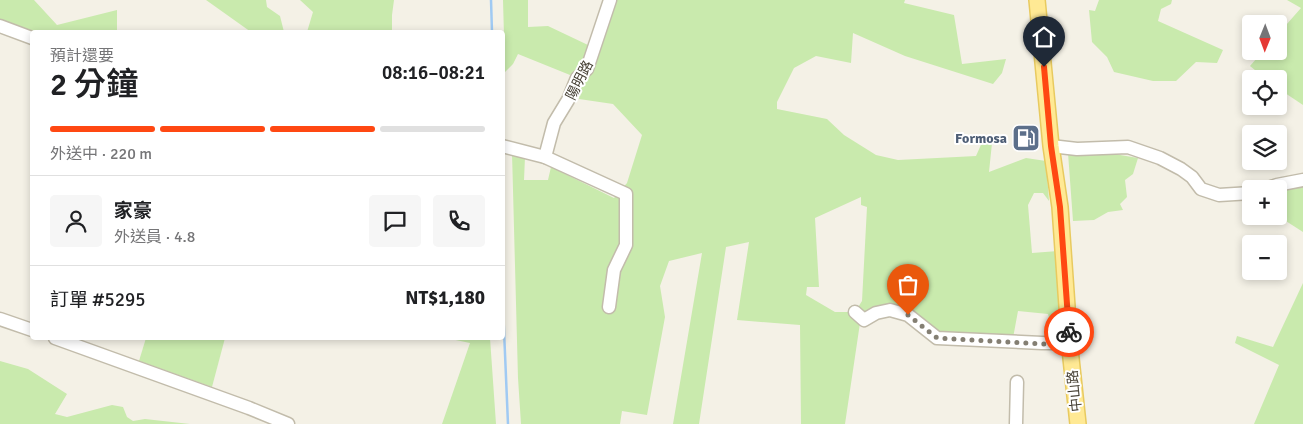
<!DOCTYPE html>
<html lang="zh-TW">
<meta charset="utf-8">
<style>
:root{--surface:#fff;--page:#f6f6f6;--text:#202124;--muted:#757577;--line:#e0e0e0;--accent:#ff4812}
body{margin:0;font-family:Signika,"Noto Sans TC",sans-serif;background:var(--page);color:var(--text);height:100vh;display:flex;flex-direction:column;font-size:19px;white-space:nowrap}
*{box-sizing:border-box;margin:0}
p{font-size:16px;color:var(--muted)}
.icon{flex:none;width:28px;height:28px;fill:none;stroke:currentColor;stroke-width:2;stroke-linecap:round;stroke-linejoin:round}
.map{position:relative;flex:1;overflow:hidden}
.drawer{position:absolute;left:30px;top:30px;width:475px;height:310px;display:flex;flex-direction:column;background:var(--surface);border-radius:5px;box-shadow:0 2px 8px #0003}
.drawer>*{flex:none}
.needle{width:32px;rotate:181deg}
.fabs{position:absolute;left:1242px;top:15px;display:grid;gap:10px}
.fabs a{display:grid;place-items:center;width:45px;height:45px;border-radius:5px;background:var(--surface);box-shadow:0 2px 8px #0003;font-size:25px}
.pin{position:absolute;display:grid;place-items:center;width:42px;height:42px;color:#fff;margin:-51px -21px;border-radius:50% 50% 50% 0;rotate:-45deg;box-shadow:0 0 5px #0007}
.pin .icon{rotate:45deg}
.courier{position:absolute;display:grid;place-items:center;width:50px;height:50px;margin:-25px;border:4px solid #ff4812;border-radius:50%;background:#fff;color:#222;box-shadow:0 1px 6px #0007}
.summary em{font-style:normal;font-weight:600}
.summary div{display:flex;flex-direction:column-reverse}
.summary{display:flex;align-items:center;justify-content:space-between;height:85px;padding:0 20px}
h1{font-size:32px;font-weight:600;line-height:38px}
.bar{display:grid;grid-template-columns:repeat(4,1fr);gap:8px 5px;align-content:center;height:60px;padding:0 20px}
.bar i{height:6px;border-radius:4px;background:var(--line)}
.bar .active{background:var(--accent)}
.bar p{grid-column:span 4}
.line{display:flex;align-items:center;gap:12px;padding:0 20px;border-top:1px solid var(--line)}
.line div{flex:1}
.round{display:grid;place-items:center;flex:none;width:52px;height:52px;border-radius:5px;background:var(--page)}
.map>svg:first-child{display:block}
.green{fill:#c9eaad;fill-rule:evenodd}
.lines{fill:none;stroke-linecap:round;stroke-linejoin:round}
.stream{stroke:#a0caf3;stroke-width:2.5}
.minor-casing{stroke:#c2bcab;stroke-width:15}
.major-casing{stroke:#e8ca5f;stroke-width:18}
.minor{stroke:#fff;stroke-width:12}
.major{stroke:#ffe994;stroke-width:15}
.done{stroke:#847f73;stroke-width:5;stroke-dasharray:0 9}
.route{stroke:#ff4812;stroke-width:6}
.labels{text-anchor:middle;stroke-width:4;stroke-linejoin:round;paint-order:stroke}
.street-label{font-size:14px;fill:#474135;stroke:#fff}
.service-label{font-size:14px;font-weight:bold;fill:#4e5e75;stroke:#fff;text-anchor:end}
</style>
<div class="map">
<svg width="1303" height="424" viewBox="0 0 1303 424">
<rect width="100%" height="100%" fill="#f4f1e6"/>
<g class="green">
<path d="M0,0H34L57,25L117,10V32H36L0,20Z"/>
<path d="M206,0H266L267,7L280,16L284,32H251Z"/>
<path d="M300,0H394L392,15V32H307L313,12Z"/>
<path d="M503,0H528V27L548,26L588,45L582,65L570,75L518,54L513,64L505,72Z"/>
<path d="M616,0H905L904,3L954,15L962,64L1006,59L1002,73L993,84L905,56L853,33L851,63L816,56L794,68L777,102V109L827,119L844,135L876,155L898,160L976,156L984,138H989L992,143L989,172L1026,158L1046,161L1049,201L1043,193H1034L1028,205L1032,253L1058,251L1064,323L1050,321L1048,314L1018,311L1013,338L938,334L889,305L872,308L860,323L845,424H801L800,325L737,320L749,242L726,247L699,424H673L702,253L669,261L660,286L665,317L647,415L622,411L620,424H521L518,378L512,153L525,157L524,180H548L551,167L614,198L627,183L642,135L613,104L579,99L581,82L592,67ZM861,197V205L867,207L862,301L855,312H835L806,295L807,287H819L815,218Z"/>
<path d="M1099,0H1172L1171,4L1161,9L1158,21L1223,50L1217,63L1196,62L1176,81H1153L1114,72L1107,57L1092,42L1089,10L1095,11Z"/>
<path d="M1287,0H1303V105L1279,89V79H1266L1250,66L1263,51H1279V33L1301,8Z"/>
<path d="M1068,153H1108L1138,158L1133,174L1125,180L1127,197L1120,204L1123,210L1108,212L1094,220L1073,221Z"/>
<path d="M1303,186V232L1278,216L1279,191L1287,188Z"/>
<path d="M1303,283V424H1254L1279,365L1235,343L1237,336L1273,347Z"/>
<path d="M146,338H225L212,387L139,361Z"/>
<path d="M446,338H490L496,424H442L470,343Z"/>
<path d="M0,361L28,369L67,394L55,414L67,417L112,405L123,407L127,417L133,421L145,419L190,424H0Z"/>
</g>
<g class="lines">
<g class="stream">
<path d="M491,0L492,32"/>
<path d="M502,283L508,424"/>
</g>
<defs>
<g id="minor">
<path d="M0,26L32,38"/>
<path d="M502,146L545,157L626,194V245L614,270L609,307"/>
<path d="M1051,146L1077,149L1128,147L1160,158L1181,169L1192,177L1201,189L1219,195L1251,193"/>
<path d="M545,157L554,123L568,100L577,78L587,69L610,0"/>
<path d="M1265,189L1277,185L1303,180"/>
<path d="M855,312L864,320L876,313L890,310L908,315L937,338L1042,343H1070"/>
<path d="M0,319L32,330"/>
<path d="M55,338L249,408L288,424"/>
<path d="M1016,424L1017,382"/>
</g>
<path id="major" d="M1037,0L1051,146L1060,207L1070,349L1078,424"/>
</defs>
<use href="#minor" class="minor-casing"/>
<use href="#major" class="major-casing"/>
<use href="#minor" class="minor"/>
<use href="#major" class="major"/>
</g>
<g class="lines">
<path class="done" d="M908,315L937,338L1042,344L1070,343L1069,332"/>
<path class="route" d="M1044,67L1051,146L1060,207L1069,332"/>
</g>
<defs>
<symbol id="fuel-square" viewBox="-11 -11 22 22"><rect x="-9" y="-9" width="18" height="18" rx="4" fill="#5c6f8a" stroke="#fff"/><path d="M-5.5-6h7V0h2V4h1.3V-2.5L3-4.5l.8-.8L6-3V5H2.5V1h-1V6h-7ZM-4.2-4.7v3.2H.2V-4.7Z" fill="#fff"/></symbol>
</defs>
<g fill-rule="evenodd">
<use href="#fuel-square" x="1010" y="122" width="32" height="32"/>
</g>
<g class="labels">
<g class="street-label">
<text transform="translate(579 80) rotate(-63)" y="5">陽明路</text>
<text transform="translate(1074 391) rotate(-96)" y="5">中山路</text>
</g>
<g class="service-label">
<text x="1007" y="143">Formosa</text>
</g>
</g>
</svg>
<div class="fabs">
<a><svg class="needle" viewBox="-14 -14 28 28"><path d="M0-13l5 13h-10z" fill="#e53935"/><path d="M0 13l5-13h-10z" fill="#757577"/></svg></a>
<a><svg class="icon" aria-label="locate" viewBox="0 0 24 24"><circle cx="12" cy="12" r="6"/><path d="M12 2v4M12 18v4M2 12h4M18 12h4"/></svg></a>
<a><svg class="icon" aria-label="layers" viewBox="0 0 24 24"><path d="M12 4l9 5-9 5-9-5zM3 14l9 5 9-5"/></svg></a>
<a>+</a>
<a>−</a>
</div>
<div class="pin" style="left:908px;top:315px;background:#ea580c"><svg class="icon" aria-label="bag" viewBox="0 0 24 24"><path d="M5 8h14l-1 12H6zM9 8a3 3 0 0 1 6 0"/></svg></div>
<div class="pin" style="left:1044px;top:67px;background:#1f2937"><svg class="icon" aria-label="home" viewBox="0 0 24 24"><path d="M3 11l9-7 9 7M6 9v11h12V9"/></svg></div>
<div class="courier" style="left:1069px;top:332px"><svg class="icon" aria-label="bike" viewBox="0 0 24 24"><circle cx="6" cy="16" r="4"/><circle cx="18" cy="16" r="4"/><path d="M6 16l4-8h5l3 8M10 8l3 8H6M13 5h3"/></svg></div>
<section class="drawer">
<div class="summary"><div><h1>2 分鐘</h1><p>預計還要</p></div><em>08:16–08:21</em></div>
<div class="bar"><i class="active"></i><i class="active"></i><i class="active"></i><i></i><p>外送中 · 220 m</p></div>
<div class="line" style="height:90px"><a class="round"><svg class="icon" aria-label="person" viewBox="0 0 24 24"><circle cx="12" cy="8" r="4"/><path d="M4 21q1-7 8-7t8 7"/></svg></a><div><b>家豪</b><p>外送員 · 4.8</p></div><a class="round"><svg class="icon" aria-label="chat" viewBox="0 0 24 24"><path d="M4 5h16v11H9l-5 4z"/></svg></a><a class="round"><svg class="icon" aria-label="phone" viewBox="0 0 24 24"><path d="M5 4h4l2 5-3 2q2 4 5 5l2-3 5 2v4C11 20 4 13 5 4z"/></svg></a></div>
<div class="line" style="height:65px"><div>訂單 #5295</div><b>NT$1,180</b></div>
</section>
</div>
